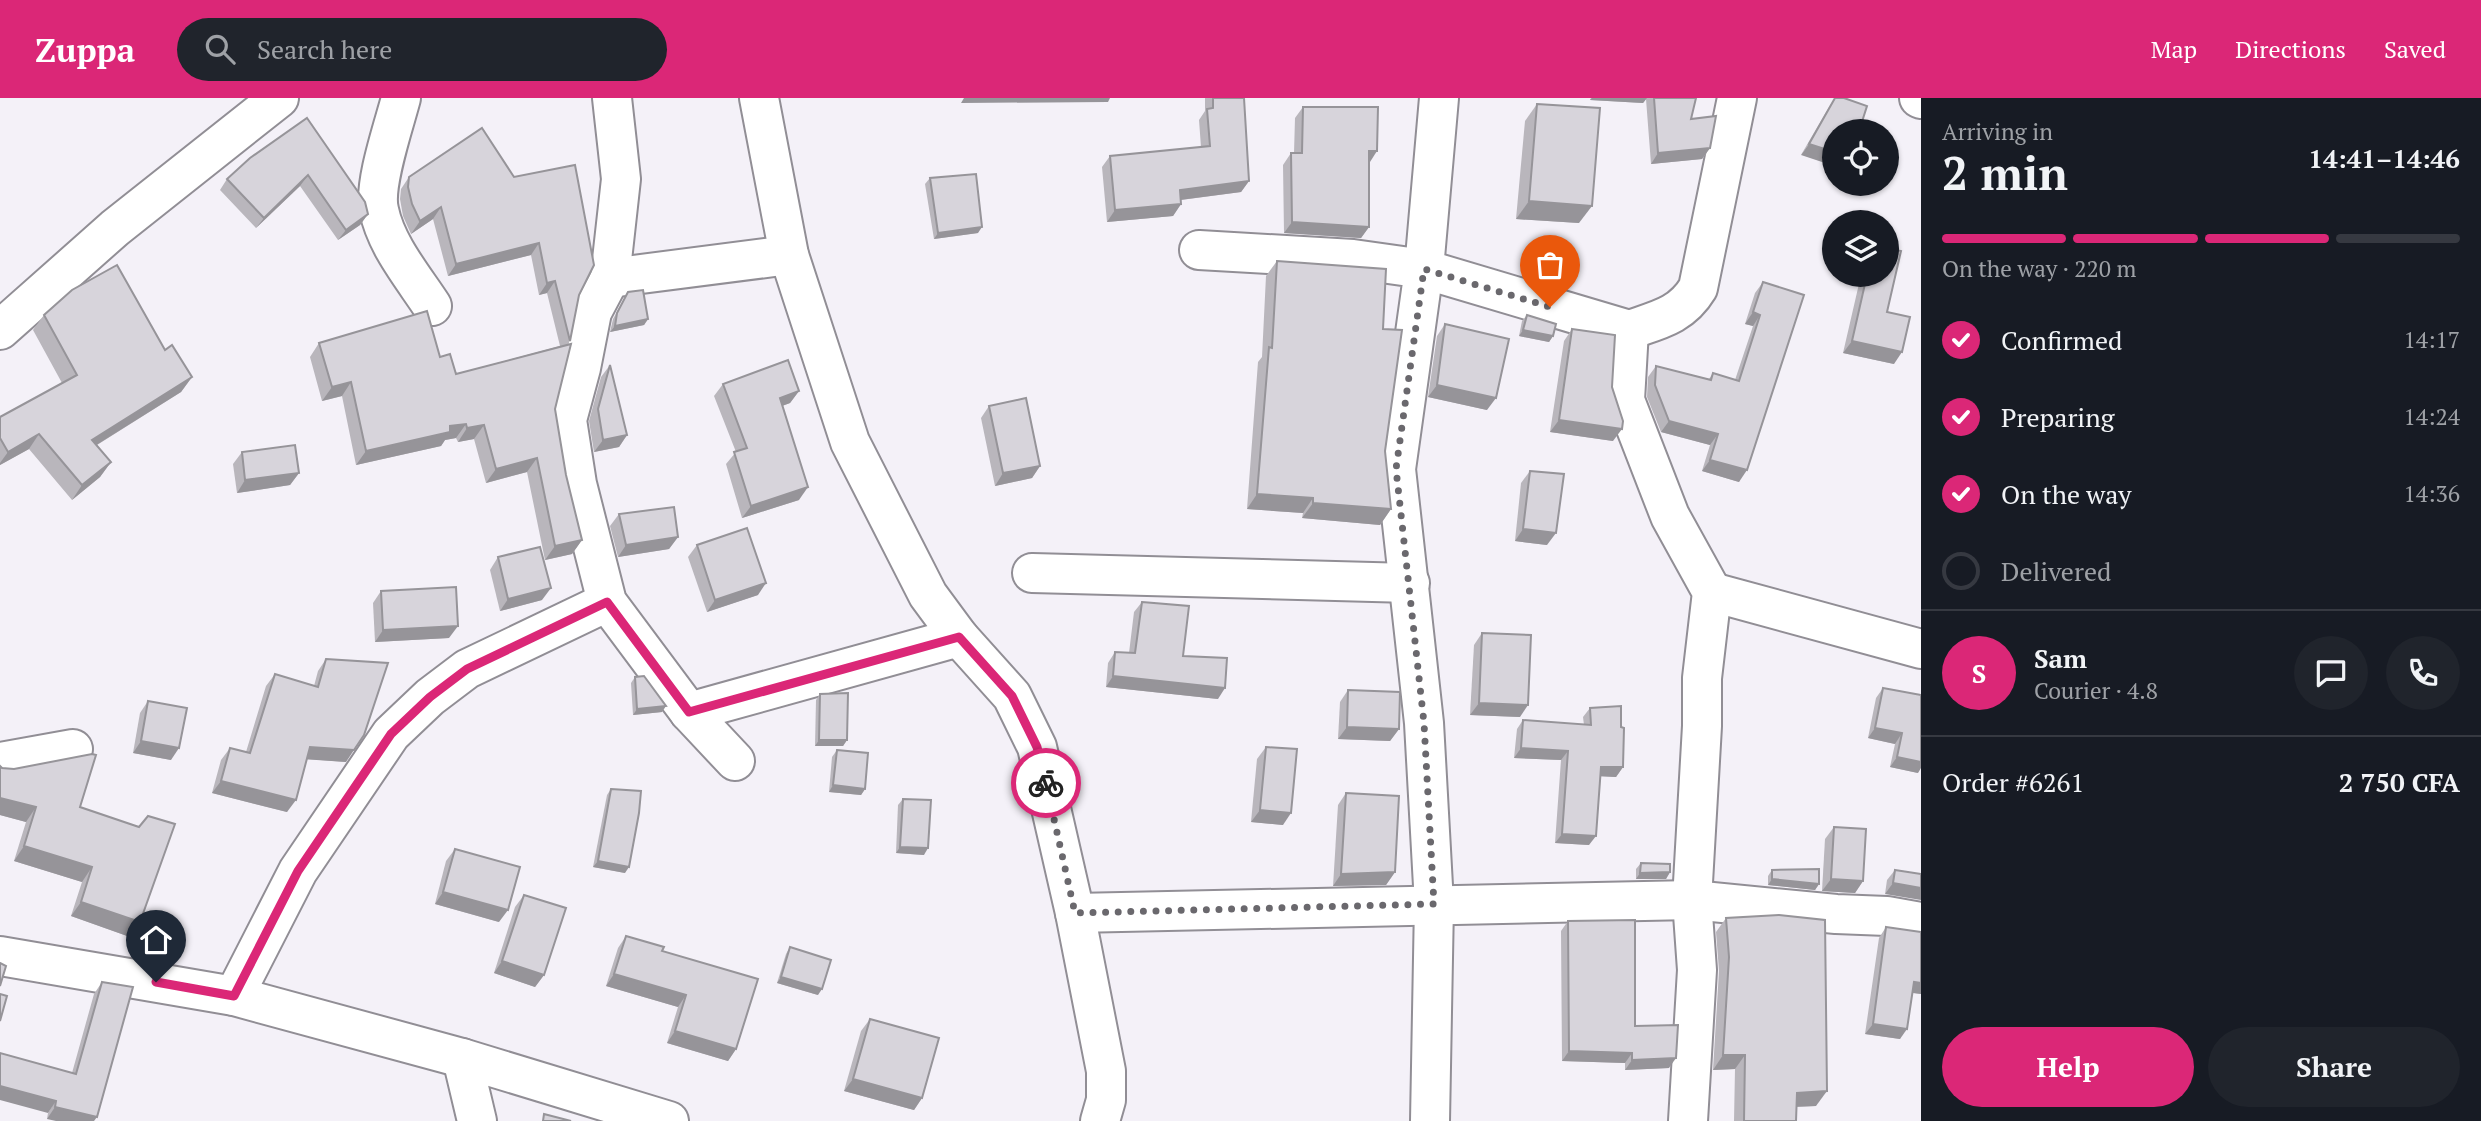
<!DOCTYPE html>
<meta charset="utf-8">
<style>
:root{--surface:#171b24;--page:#20242c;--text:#f1f3f6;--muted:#9ea1a6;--line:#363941;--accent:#db2777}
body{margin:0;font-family:"PT Serif",serif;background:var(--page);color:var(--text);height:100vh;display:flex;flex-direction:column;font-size:26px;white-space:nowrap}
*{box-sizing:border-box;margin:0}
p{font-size:23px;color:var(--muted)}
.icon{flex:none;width:38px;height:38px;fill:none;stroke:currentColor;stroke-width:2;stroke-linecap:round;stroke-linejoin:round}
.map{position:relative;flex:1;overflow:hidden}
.drawer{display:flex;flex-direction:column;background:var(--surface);width:560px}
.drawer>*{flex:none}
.buttons{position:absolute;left:1822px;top:21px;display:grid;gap:14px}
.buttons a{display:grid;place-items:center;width:77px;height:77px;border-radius:50%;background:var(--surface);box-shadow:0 2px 5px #0004;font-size:35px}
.pin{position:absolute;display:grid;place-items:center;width:60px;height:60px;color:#fff;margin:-72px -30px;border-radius:50% 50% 50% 0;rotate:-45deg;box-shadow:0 0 7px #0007}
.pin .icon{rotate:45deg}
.courier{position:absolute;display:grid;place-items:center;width:70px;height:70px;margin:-35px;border:5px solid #db2777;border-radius:50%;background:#fff;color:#222;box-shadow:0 2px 9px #0007}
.headline em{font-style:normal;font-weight:700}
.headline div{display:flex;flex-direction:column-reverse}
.headline{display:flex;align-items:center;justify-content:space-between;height:119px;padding:0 21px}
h1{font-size:46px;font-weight:700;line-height:52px}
.bar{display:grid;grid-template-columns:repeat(4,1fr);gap:10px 7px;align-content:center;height:84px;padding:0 21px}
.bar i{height:9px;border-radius:5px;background:var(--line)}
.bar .selected{background:var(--accent)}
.bar p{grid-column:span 4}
.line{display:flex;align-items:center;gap:18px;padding:0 21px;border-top:2px solid var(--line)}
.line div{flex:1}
.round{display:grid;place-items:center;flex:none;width:74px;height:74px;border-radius:37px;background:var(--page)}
ol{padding:0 21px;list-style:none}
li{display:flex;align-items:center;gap:21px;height:77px}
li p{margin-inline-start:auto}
li .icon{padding:7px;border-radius:50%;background:var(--accent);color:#fff;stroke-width:4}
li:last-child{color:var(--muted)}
li i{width:38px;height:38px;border:4px solid var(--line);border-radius:50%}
.action{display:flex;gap:14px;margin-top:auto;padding:14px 21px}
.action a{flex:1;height:80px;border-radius:42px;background:var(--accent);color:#fff;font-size:28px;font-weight:700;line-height:80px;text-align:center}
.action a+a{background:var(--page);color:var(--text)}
header{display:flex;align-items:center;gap:42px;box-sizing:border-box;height:98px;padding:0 35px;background:var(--accent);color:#fff}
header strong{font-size:33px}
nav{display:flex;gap:38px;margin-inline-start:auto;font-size:24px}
.search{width:490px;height:63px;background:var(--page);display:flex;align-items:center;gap:18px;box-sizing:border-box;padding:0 24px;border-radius:38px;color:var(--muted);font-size:26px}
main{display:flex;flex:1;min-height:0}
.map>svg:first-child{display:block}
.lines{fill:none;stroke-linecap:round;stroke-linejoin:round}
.minor-casing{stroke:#918e95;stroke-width:42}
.minor{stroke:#fff;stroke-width:38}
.wall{fill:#b9b6bc}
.shaded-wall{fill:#969499}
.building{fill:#d7d4db;stroke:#969499;stroke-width:2}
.done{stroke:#6a686d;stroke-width:7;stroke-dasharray:0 12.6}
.route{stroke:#db2777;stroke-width:9}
</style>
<header>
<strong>Zuppa</strong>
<div class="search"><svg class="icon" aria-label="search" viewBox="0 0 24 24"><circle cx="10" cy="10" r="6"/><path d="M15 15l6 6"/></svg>Search here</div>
<nav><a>Map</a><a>Directions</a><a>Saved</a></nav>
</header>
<main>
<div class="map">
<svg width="1921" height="1023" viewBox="0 0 1921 1023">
<rect width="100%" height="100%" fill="#f4f1f8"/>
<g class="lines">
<defs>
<g id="minor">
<path d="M401,0C394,27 373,87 379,112C386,147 413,179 432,208"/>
<path d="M612,0L621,81L610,180L592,214L581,270L567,322L577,386L607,504L689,614L735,663"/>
<path d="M759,0L789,157L850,344L928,497L959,539L1012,598L1037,649L1075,815L1106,973V1002L1100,1023"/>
<path d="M1439,0L1424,171L1629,232L1625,302L1670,418L1712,494L1702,580V628L1692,802L1697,872L1688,1023"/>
<path d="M1919,0L1921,1"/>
<path d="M1199,152L1353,161L1424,171L1396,371L1424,625L1434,806L1430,1023"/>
<path d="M610,180L789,157"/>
<path d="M0,232L115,130L279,0"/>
<path d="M1629,232C1658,222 1681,218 1698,190L1737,0"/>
<path d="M1032,475L1410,485"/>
<path d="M1712,494L1921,551"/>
<path d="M689,614L959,539"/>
<path d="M0,664L73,651"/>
<path d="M1075,815L1692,802L1836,816L1887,818L1921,824"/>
<path d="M0,858L234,898L462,960L669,1023"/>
<path d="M234,898L298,773L391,636L430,599L467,571L607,504"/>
<path d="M462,960L477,1023"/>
</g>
</defs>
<use href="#minor" class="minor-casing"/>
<use href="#minor" class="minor"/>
</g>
<g class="wall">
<path d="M1205,0H1244L1249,83L1241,94L1181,102V106L1173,118L1107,124L1102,69L1110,58L1201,49L1199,22L1205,13Z"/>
<path d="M1591,0H1696L1691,21L1710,50L1702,61L1651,66L1646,1L1643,5L1590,2Z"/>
<path d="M1835,0H1844L1801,57L1829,9Z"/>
<path d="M1537,6L1579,125L1516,121L1525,23Z"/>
<path d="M1303,9L1369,64V129L1361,140L1284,135L1283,67L1291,55H1294L1295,20Z"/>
<path d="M307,20L368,116L360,127L338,142L300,88L256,130L220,92L227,81Z"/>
<path d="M482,30L579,197L555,311L566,377L582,442L572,456L545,462L527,374L486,385L474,341L458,344L456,340L445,342L441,348L356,367L342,298L322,303L310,259L319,245L440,259L456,276L560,248L547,195L539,197L531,157L448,178L433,121L411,136L403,118L400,101L401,91L409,79Z"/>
<path d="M930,80L978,135L934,141L925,86Z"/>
<path d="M1277,163L1383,231L1385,353L1391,411L1380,427L1302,420L1303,415L1247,411L1258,264L1262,259L1266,178Z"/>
<path d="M1861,177H1886L1887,214L1894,266L1843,255Z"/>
<path d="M1763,184L1804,197L1739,384L1702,373L1710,347L1661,334L1647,299L1648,279L1656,268L1709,281L1713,275L1735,282L1753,228L1745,226L1755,195Z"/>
<path d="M628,194L648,221L644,227L610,234L613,221Z"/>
<path d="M44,217L165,252L192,279L181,294L97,347L111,364L100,379L72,402L29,351L0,367V319L62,285L33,232Z"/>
<path d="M1527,217L1553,238L1549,244L1519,238L1522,223Z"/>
<path d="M1445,226L1487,312L1428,299L1437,238Z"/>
<path d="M1572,231L1612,289L1613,343L1550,334L1564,243Z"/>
<path d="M610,267L627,337L619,349L594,354L589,323L601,279Z"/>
<path d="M723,286L799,293L790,305L782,308L799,402L742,420L726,366L736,354L714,298Z"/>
<path d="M989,308L1040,368L1032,380L995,388L981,320Z"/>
<path d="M242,354L299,375L290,387L237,395L233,366Z"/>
<path d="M1530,373L1547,447L1515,443L1521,385Z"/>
<path d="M619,416L678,439L669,451L618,459L610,428Z"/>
<path d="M697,447L758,497L707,514L688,459Z"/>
<path d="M498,459L542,502L500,513L490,472Z"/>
<path d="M381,493L449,540L375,544L373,505Z"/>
<path d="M1142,504L1183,558L1218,601L1106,589L1108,565L1115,554L1129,555L1134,514Z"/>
<path d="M1482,535L1520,619L1470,617L1474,547Z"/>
<path d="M326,561L346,664L307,661L287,714L212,695L221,662L230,650L246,654L266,588L275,576L314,588L318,573Z"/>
<path d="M635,579L662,614L633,617L631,585Z"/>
<path d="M1883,590L1918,675L1890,669L1895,646L1868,640L1876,600Z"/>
<path d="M1348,592L1399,631L1390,643L1338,641L1340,604Z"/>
<path d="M820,596L847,642L843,648H815L816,602Z"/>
<path d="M148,603L171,662L133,655L140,615Z"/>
<path d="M1590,610L1623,669L1616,679L1600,678L1589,747L1555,745L1561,662L1514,660L1517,631L1523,622L1584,627L1583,619Z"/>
<path d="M1266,649L1283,727L1251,724L1257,661Z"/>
<path d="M837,652L865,691L861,697L829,694L832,659Z"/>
<path d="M0,668L80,709L140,824L130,839L71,818L82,784L14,763L26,724L0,717Z"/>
<path d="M611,691L625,775L593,769L607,697Z"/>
<path d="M1346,695L1395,774L1386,787L1333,788L1338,707Z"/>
<path d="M903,701L924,757L896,755L898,707Z"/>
<path d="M1834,729L1863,783L1855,795L1822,793L1825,741Z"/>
<path d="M455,751L499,824L435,806L446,763Z"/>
<path d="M1641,765L1670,774L1666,781H1636V771Z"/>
<path d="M1772,772L1819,786L1815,792L1768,787V778Z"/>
<path d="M1895,772L1921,776L1885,796L1887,782Z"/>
<path d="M524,797L544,877L535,889L494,875L515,809Z"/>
<path d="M1726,820L1816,1008L1797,1009L1796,1023H1734L1735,971L1713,972L1719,873L1716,834Z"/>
<path d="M1568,823L1635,928L1669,970L1625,972V965L1562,963L1561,833Z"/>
<path d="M1886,829L1921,834V896L1912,895L1900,941L1865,936L1879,840Z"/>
<path d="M626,838L662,853L736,951L728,963L667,945L678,909L606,888L618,850Z"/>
<path d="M790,849L818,897L777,885L786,856Z"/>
<path d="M102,884L97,1019L47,1021L48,1015L72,975L94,896Z"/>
<path d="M870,921L922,1000L914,1012L844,993L861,933Z"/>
</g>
<g class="shaded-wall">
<path d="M964,0H1110L1108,4L961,5Z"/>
<path d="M1592,0H1647L1643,5L1590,2Z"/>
<path d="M1809,46L1834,54V68L1801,57Z"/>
<path d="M1710,50L1702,61L1651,66L1658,55Z"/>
<path d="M1369,53H1377L1370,64Z"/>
<path d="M308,77L300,88L256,130L264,120Z"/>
<path d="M1249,83L1241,94L1172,103L1180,92Z"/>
<path d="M1529,103L1592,108L1579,125L1516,121Z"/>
<path d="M1181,106L1173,118L1107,124L1115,112Z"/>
<path d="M441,109L433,121L411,136L420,123Z"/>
<path d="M368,116L360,127L338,142L346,132Z"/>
<path d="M1292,124L1369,129L1361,140L1284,135Z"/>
<path d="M982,129L978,135L934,141L938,135Z"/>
<path d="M539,145L531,157L448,178L456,166Z"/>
<path d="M555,183L547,195L539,197L547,185Z"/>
<path d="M1753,214L1760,217L1753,228L1745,226Z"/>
<path d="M648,221L644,227L610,234L615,228Z"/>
<path d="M1523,232L1553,238L1549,244L1519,238Z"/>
<path d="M1852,243L1902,254L1894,266L1843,255Z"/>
<path d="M192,279L181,294L82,356L92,342Z"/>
<path d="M351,284L342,298L322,303L332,289Z"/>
<path d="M1437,287L1496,300L1487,312L1428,299Z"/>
<path d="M799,293L790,305L771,312L780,300Z"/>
<path d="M1559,322L1622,331L1613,343L1550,334Z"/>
<path d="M1669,323L1718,336L1710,347L1661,334Z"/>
<path d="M466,326L456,340L445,342L441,348L356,367L366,353L450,328Z"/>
<path d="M484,327L474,341L458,344L467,330Z"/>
<path d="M39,336L29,351L0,367V365L8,354Z"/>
<path d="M627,337L619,349L594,354L603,342Z"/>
<path d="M537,360L527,374L486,385L496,371Z"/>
<path d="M1710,362L1747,372L1739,384L1702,373Z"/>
<path d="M111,364L100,379L72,402L82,387Z"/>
<path d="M1040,368L1032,380L995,388L1003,375Z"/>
<path d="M299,375L290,387L237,395L245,382Z"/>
<path d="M808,389L799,402L742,420L751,408Z"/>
<path d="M1257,396L1313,400L1303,415L1247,411Z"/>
<path d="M1313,405L1391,411L1380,427L1302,420Z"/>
<path d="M1523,431L1556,435L1547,447L1515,443Z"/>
<path d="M678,439L669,451L618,459L626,447Z"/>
<path d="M582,442L572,456L545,462L555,448Z"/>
<path d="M766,485L758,497L707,514L715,502Z"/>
<path d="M551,490L542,502L500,513L508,501Z"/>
<path d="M458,528L449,540L375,544L383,532Z"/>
<path d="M1113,578L1225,590L1218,601L1106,589Z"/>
<path d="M1479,605L1528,607L1520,619L1470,617Z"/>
<path d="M666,608L662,614L633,617L637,611Z"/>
<path d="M1347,629L1399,631L1390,643L1338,641Z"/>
<path d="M1875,630L1902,635L1895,646L1868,640Z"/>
<path d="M819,642H847L843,648H815Z"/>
<path d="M141,643L179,650L171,662L133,655Z"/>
<path d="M310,649L354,652L346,664L302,661Z"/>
<path d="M1521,650L1568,653L1561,662L1514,660Z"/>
<path d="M1897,659L1921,664V670L1918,675L1890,669Z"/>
<path d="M1601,669H1623L1616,679L1594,678Z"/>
<path d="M221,683L296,702L287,714L212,695Z"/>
<path d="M833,687L865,691L861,697L829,694Z"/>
<path d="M0,700L36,709L26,724L0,717Z"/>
<path d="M1260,712L1291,715L1283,727L1251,724Z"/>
<path d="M1562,736L1596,738L1589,747L1555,745Z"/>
<path d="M24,748L92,769L82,784L14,763Z"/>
<path d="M900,749L928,750L924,757L896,755Z"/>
<path d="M598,763L629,769L625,775L593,769Z"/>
<path d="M1395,774L1386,787L1333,788L1341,776Z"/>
<path d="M1670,774L1666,781H1636L1640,775Z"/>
<path d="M1772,781L1819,786L1815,792L1768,787Z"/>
<path d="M1831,781L1863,783L1855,795L1822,793Z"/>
<path d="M1893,785L1921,790V802L1885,796Z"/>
<path d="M443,794L508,812L499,824L435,806Z"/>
<path d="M81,804L140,824L130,839L71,818Z"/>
<path d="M502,863L544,877L535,889L494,875Z"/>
<path d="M614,876L686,897L678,909L606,888Z"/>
<path d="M781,879L822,891L818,897L777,885Z"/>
<path d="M1914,884L1921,885V896L1907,894Z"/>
<path d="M1873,926L1907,931L1900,941L1865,936Z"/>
<path d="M675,933L736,951L728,963L667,945Z"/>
<path d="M1569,953L1632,955L1625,965L1562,963Z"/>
<path d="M1723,957H1745L1735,971L1713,972Z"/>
<path d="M1676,960L1669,970L1625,972L1632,962Z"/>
<path d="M853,981L922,1000L914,1012L844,993Z"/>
<path d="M0,988L56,1003L48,1015L0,1002Z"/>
<path d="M1827,993L1816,1008L1787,1009L1797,995Z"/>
<path d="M55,1009L97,1019L94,1023H56L47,1021Z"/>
</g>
<g class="building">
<path d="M1213,0H1244L1249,83L1180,92L1181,106L1115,112L1110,58L1210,48L1207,11L1213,10Z"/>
<path d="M1654,0H1696L1691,21L1716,18L1710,50L1658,55Z"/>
<path d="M1835,0H1844L1867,8L1859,33H1834V54L1809,46Z"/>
<path d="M1537,6L1600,10L1592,108L1529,103Z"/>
<path d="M1303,9H1378L1377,53H1369V129L1292,124L1291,55H1302Z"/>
<path d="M307,20L365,104L368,116L346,132L308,77L264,120L227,81L250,60Z"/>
<path d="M482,30L514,79L575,67L594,167L579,197L570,243L555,183L547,185L539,145L456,166L441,109L420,123L412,106L408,89L409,79Z"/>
<path d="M976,76L982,129L938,135L930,80Z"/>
<path d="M1886,150L1901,153L1887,214L1910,219L1902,254L1852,243L1867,177H1886Z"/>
<path d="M1277,163L1386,171L1383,231L1402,232L1385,353L1391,411L1313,405V400L1257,396L1269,249L1272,250Z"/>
<path d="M117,167L165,252L172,247L192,279L92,342L111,364L82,387L39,336L8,354L0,340V319L77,277L44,217L72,192Z"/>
<path d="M1763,184L1804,197L1747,372L1710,362L1718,336L1669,323L1655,287L1656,268L1711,282L1713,275L1739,283L1760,217L1753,214Z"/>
<path d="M643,192L648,221L615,228L617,215L628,194Z"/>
<path d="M427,213L440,259L450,256L456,276L571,246L555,311L566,377L582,442L555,448L537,360L496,371L484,327L467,330L466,326L450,328V334L366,353L351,284L332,289L319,245Z"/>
<path d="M1527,217L1556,226L1553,238L1523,232Z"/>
<path d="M1445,226L1509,241L1496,300L1437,287Z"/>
<path d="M1572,231L1615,237L1612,289L1623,323L1622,331L1559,322Z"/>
<path d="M788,262L799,293L780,300L808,389L751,408L734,354L747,350L723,286Z"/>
<path d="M610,267L627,337L603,342L598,311Z"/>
<path d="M1026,300L1040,368L1003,375L989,308Z"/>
<path d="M295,347L299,375L245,382L242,354Z"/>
<path d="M1530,373L1564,376L1556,435L1523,431Z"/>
<path d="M674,409L678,439L626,447L619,416Z"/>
<path d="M747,430L766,485L715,502L697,447Z"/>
<path d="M540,449L551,490L508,501L498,459Z"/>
<path d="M456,489L458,528L383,532L381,493Z"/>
<path d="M1142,504L1189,508L1183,558L1227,560L1225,590L1113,578L1115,554L1135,555Z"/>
<path d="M1482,535L1531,537L1528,607L1479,605Z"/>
<path d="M326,561L388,565L364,637L354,652L310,649L296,702L221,683L230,650L250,655L275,576L318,589Z"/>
<path d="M644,578L666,608L637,611L635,579Z"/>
<path d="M1883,590L1921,597V664L1897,659L1902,635L1875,630Z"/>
<path d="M1348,592L1400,594L1399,631L1347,629Z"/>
<path d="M848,595L847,642H819L820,596Z"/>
<path d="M148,603L187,610L179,650L141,643Z"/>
<path d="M1621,608V629L1624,630L1623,669H1601L1596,738L1562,736L1568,653L1521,650L1523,622L1591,627L1590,610Z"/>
<path d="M1266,649L1297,651L1291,715L1260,712Z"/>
<path d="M837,652L868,655L865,691L833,687Z"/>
<path d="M92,656L96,657L80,709L139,729L148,718L175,726L140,824L81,804L92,769L24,748L36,709L0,700V668L2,670L14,671Z"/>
<path d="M611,691L641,693L639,715L629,769L598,763Z"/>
<path d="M1346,695L1399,698L1395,774L1341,776Z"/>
<path d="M903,701L931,702L928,750L900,749Z"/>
<path d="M1834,729L1866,731L1863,783L1831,781Z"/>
<path d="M455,751L520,769L508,812L443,794Z"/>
<path d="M1641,765L1670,766V774L1640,775Z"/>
<path d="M1819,771V786L1772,781V772Z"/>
<path d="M1895,772L1921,776V790L1893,785Z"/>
<path d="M524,797L566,810L544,877L502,863Z"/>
<path d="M1779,817L1825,822L1827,993L1797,995L1796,1023H1744L1745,957H1723L1729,859L1726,820Z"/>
<path d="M1635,822V928L1678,927L1676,960L1632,962V955L1569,953L1568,823Z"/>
<path d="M1886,829L1921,834V885L1914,884L1907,931L1873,926Z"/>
<path d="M626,838L664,849L662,853L758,881L736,951L675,933L686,897L614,876Z"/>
<path d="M790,849L831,862L822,891L781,879Z"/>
<path d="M0,865L6,868L0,888Z"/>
<path d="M102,884L133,889L97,1019L55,1009L56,1003L0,988V955L76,976Z"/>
<path d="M0,896L7,898L0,923Z"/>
<path d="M870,921L939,940L922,1000L853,981Z"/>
<path d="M544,1016L571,1023H543Z"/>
</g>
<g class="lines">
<path class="done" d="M1046,685L1075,815L1434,806L1424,625L1396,371L1424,171L1550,209"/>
<path class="route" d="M156,884L234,898L298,773L391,636L430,599L467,571L607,504L689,614L959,539L1012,598L1037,649L1046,685"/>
</g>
</svg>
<div class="buttons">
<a><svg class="icon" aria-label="locate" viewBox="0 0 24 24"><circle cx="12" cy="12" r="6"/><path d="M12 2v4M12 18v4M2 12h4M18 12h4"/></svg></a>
<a><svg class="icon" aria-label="layers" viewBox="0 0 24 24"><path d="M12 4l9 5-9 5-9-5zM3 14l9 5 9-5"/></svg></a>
</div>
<div class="pin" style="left:1550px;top:209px;background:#ea580c"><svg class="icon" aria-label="bag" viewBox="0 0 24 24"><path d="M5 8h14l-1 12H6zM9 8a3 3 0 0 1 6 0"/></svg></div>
<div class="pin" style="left:156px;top:884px;background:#1f2937"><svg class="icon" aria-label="home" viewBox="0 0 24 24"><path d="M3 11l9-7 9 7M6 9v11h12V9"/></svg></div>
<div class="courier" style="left:1046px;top:685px"><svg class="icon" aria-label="bike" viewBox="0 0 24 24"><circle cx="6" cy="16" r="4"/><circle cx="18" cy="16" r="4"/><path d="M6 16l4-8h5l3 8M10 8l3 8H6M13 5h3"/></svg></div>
</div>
<section class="drawer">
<div class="headline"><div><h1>2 min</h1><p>Arriving in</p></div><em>14:41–14:46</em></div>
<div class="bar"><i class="selected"></i><i class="selected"></i><i class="selected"></i><i></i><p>On the way · 220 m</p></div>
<ol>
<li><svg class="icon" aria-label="check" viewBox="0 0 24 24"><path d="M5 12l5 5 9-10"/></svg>Confirmed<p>14:17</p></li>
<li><svg class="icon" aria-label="check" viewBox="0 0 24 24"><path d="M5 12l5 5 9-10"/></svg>Preparing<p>14:24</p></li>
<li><svg class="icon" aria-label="check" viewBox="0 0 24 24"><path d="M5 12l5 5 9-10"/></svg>On the way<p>14:36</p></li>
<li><i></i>Delivered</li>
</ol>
<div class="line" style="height:126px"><b class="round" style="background:var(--accent);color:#fff">S</b><div><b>Sam</b><p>Courier · 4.8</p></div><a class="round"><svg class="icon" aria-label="chat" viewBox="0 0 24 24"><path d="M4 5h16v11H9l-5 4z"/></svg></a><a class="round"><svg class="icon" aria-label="phone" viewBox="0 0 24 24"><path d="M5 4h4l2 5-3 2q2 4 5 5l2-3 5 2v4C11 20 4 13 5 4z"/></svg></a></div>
<div class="line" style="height:91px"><div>Order #6261</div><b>2 750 CFA</b></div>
<div class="action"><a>Help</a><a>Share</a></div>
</section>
</main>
